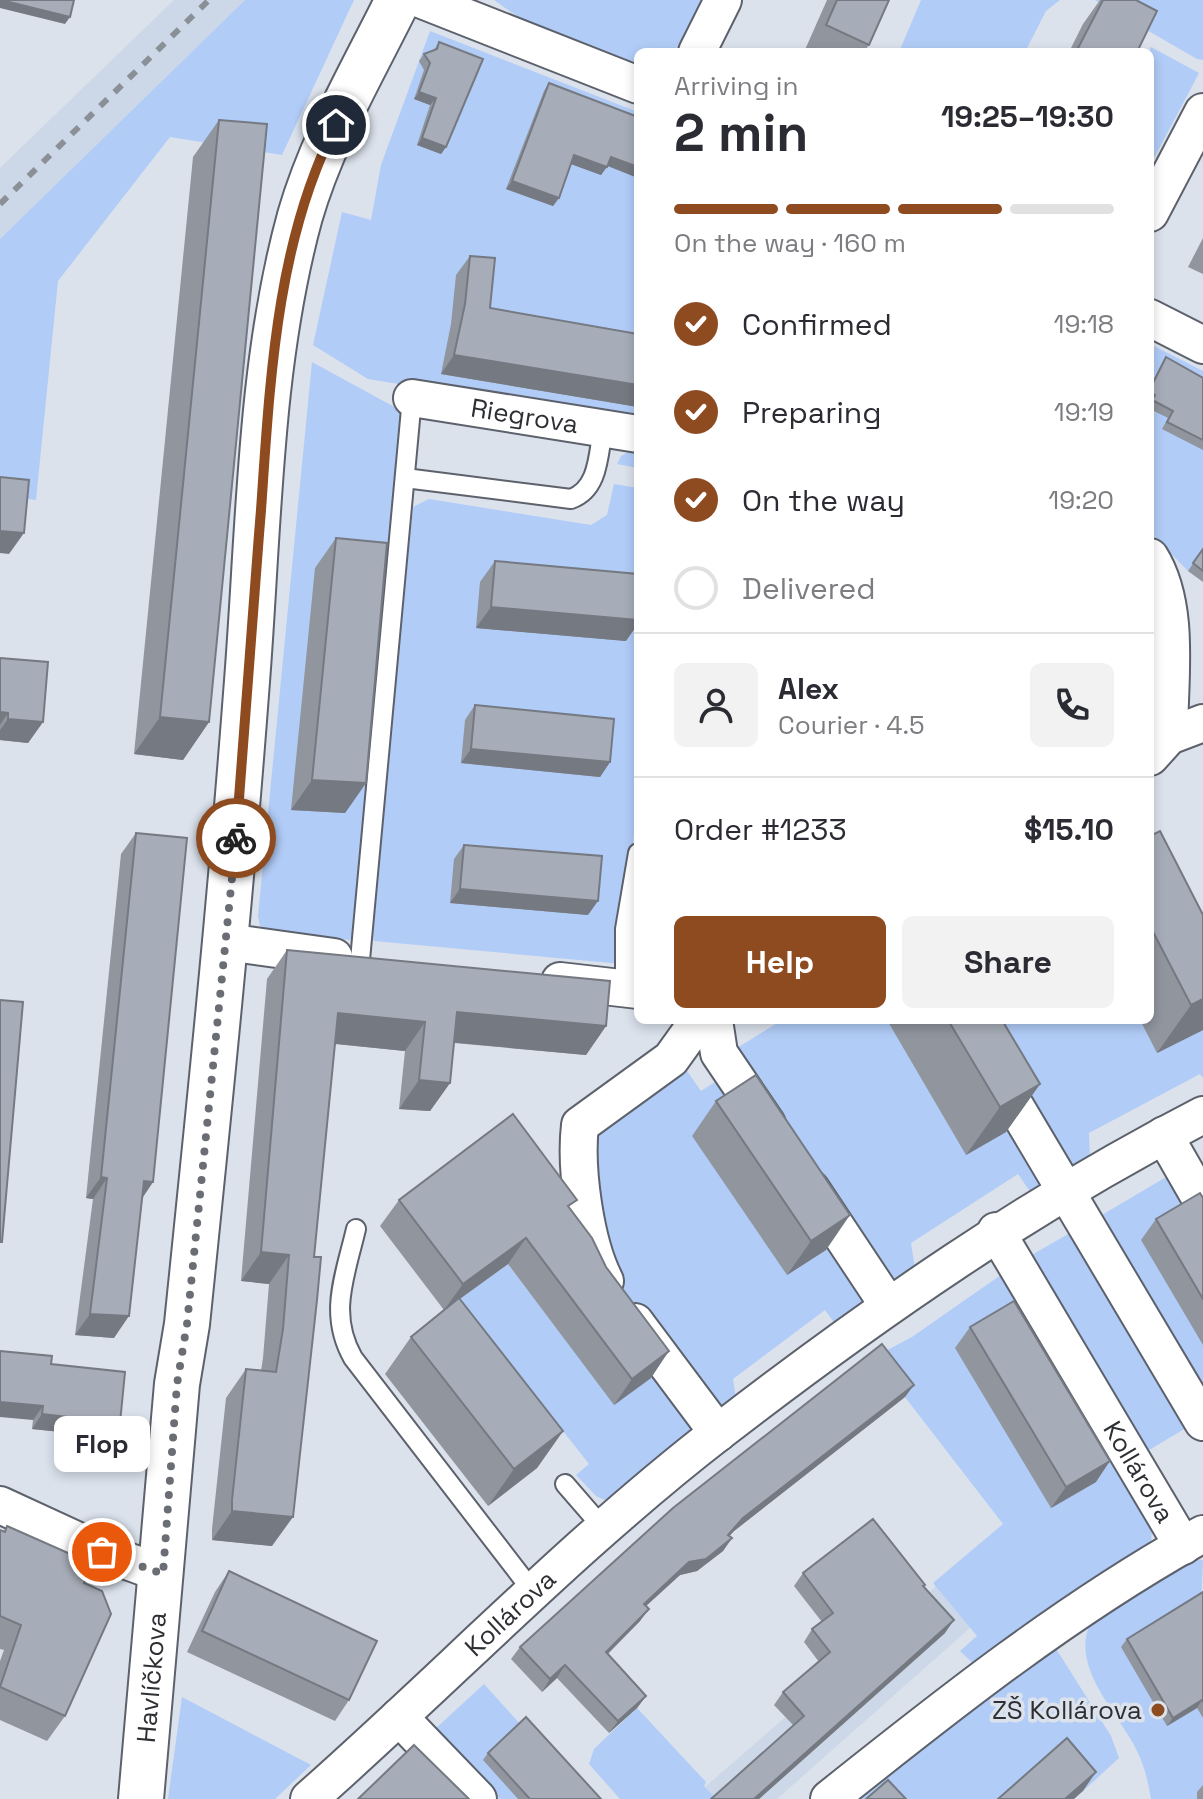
<!DOCTYPE html>
<meta charset="utf-8">
<style>
:root{--surface:#fff;--page:#f2f2f3;--text:#2b2b33;--muted:#7c7c81;--line:#e1e1e2;--accent:#8f4b20}
body{margin:0;font-family:"Space Grotesk",sans-serif;background:var(--page);color:var(--text);height:100vh;display:flex;flex-direction:column;font-size:30px;white-space:nowrap}
*{box-sizing:border-box;margin:0}
p{font-size:26px;color:var(--muted)}
.icon{flex:none;width:44px;height:44px;fill:none;stroke:currentColor;stroke-width:2;stroke-linecap:round;stroke-linejoin:round}
.map{position:relative;flex:1;overflow:hidden}
.side{position:absolute;left:634px;top:48px;width:520px;height:976px;display:flex;flex-direction:column;background:var(--surface);border-radius:12px;box-shadow:0 4px 12px #0003}
.side>*{flex:none}
.pin{position:absolute;display:grid;place-items:center;width:68px;height:68px;color:#fff;margin:-34px;border:4px solid #fff;border-radius:50%;box-shadow:0 2px 8px #0007}
.courier{position:absolute;display:grid;place-items:center;width:80px;height:80px;margin:-40px;border:6px solid #8f4b20;border-radius:50%;background:#fff;color:#222;box-shadow:0 2px 10px #0007}
.bubble{position:absolute;height:56px;border-radius:12px;background:var(--surface);box-shadow:0 4px 12px #0003;font-size:26px;font-weight:700;line-height:56px;text-align:center}
.overview em{font-style:normal;font-weight:700}
.overview div{display:flex;flex-direction:column-reverse}
.overview{display:flex;align-items:center;justify-content:space-between;height:136px;padding:0 40px}
h1{font-size:52px;font-weight:700;line-height:60px}
.bar{display:grid;grid-template-columns:repeat(4,1fr);gap:12px 8px;align-content:center;height:96px;padding:0 40px}
.bar i{height:10px;border-radius:6px;background:var(--line)}
.bar .selected{background:var(--accent)}
.bar p{grid-column:span 4}
.line{display:flex;align-items:center;gap:20px;padding:0 40px;border-top:2px solid var(--line)}
.line div{flex:1}
.round{display:grid;place-items:center;flex:none;width:84px;height:84px;border-radius:12px;background:var(--page)}
ol{padding:0 40px;list-style:none}
li{display:flex;align-items:center;gap:24px;height:88px}
li p{margin-inline-start:auto}
li .icon{padding:8px;border-radius:50%;background:var(--accent);color:#fff;stroke-width:4}
li:last-child{color:var(--muted)}
li i{width:44px;height:44px;border:4px solid var(--line);border-radius:50%}
.action{display:flex;gap:16px;margin-top:auto;padding:16px 40px}
.action a{flex:1;height:92px;border-radius:12px;background:var(--accent);color:#fff;font-size:32px;font-weight:700;line-height:92px;text-align:center}
.action a+a{background:var(--page);color:var(--text)}
.map>svg:first-child{display:block}
.built{fill:#ccd7e8}
.green{fill:#b1ccf7}
.lines{fill:none;stroke-linecap:round;stroke-linejoin:round}
.lane-casing{stroke:#5c616b;stroke-width:22}
.street-casing{stroke:#5c616b;stroke-width:40}
.secondary-casing{stroke:#5c616b;stroke-width:48}
.lane{stroke:#fff;stroke-width:18}
.street{stroke:#fff;stroke-width:36}
.secondary{stroke:#fff;stroke-width:44}
.rail{stroke:#8b9097;stroke-width:6;stroke-dasharray:10 10;stroke-linecap:butt}
.wall{fill:#90959e}
.shaded-wall{fill:#757981}
.building{fill:#a7adb8;stroke:#757981;stroke-width:2}
.done{stroke:#6a6e74;stroke-width:8;stroke-dasharray:0 14.4}
.route{stroke:#8f4b20;stroke-width:10}
.poi-dot{fill:#8f4b20;stroke:#dbe2ec;stroke-width:3}
.labels{text-anchor:middle;stroke-width:7;stroke-linejoin:round;paint-order:stroke}
.street-label{font-size:26px;fill:#2d2f33;stroke:#dbe2ec}
.poi-label{font-size:26px;fill:#2d2f33;stroke:#dbe2ec;text-anchor:end}
</style>
<div class="map">
<svg width="1203" height="1799" viewBox="0 0 1203 1799">
<rect width="100%" height="100%" fill="#dbe2ec"/>
<g class="built">
<path d="M174,0H245L0,239V168Z"/>
<path d="M936,1586L971,1627L777,1799H716L705,1787Z"/>
</g>
<g class="green">
<path d="M245,0H354L282,155L170,137L58,281L36,500L0,495V239Z"/>
<path d="M494,0H706L696,21L673,52H638V71C588,50 537,33 494,0Z"/>
<path d="M921,0H1060L1046,11L1025,52H899Z"/>
<path d="M1095,0H1203V60L1197,59Z"/>
<path d="M430,31L638,112V423L368,379L313,345L342,212L371,220L381,165Z"/>
<path d="M1151,47L1199,73L1150,166L1149,52Z"/>
<path d="M1150,344L1203,371V581L1188,571L1150,532Z"/>
<path d="M312,362L398,409L402,415L354,932L350,940L269,932L260,926L258,916Z"/>
<path d="M634,449H638V468L617,464L621,456Z"/>
<path d="M614,484L638,488V791L622,964L374,941L371,931L413,507L429,499L591,525L607,515Z"/>
<path d="M1203,987V1078L1200,1074L1089,1133L1090,1158L1071,1168L974,1020H1150Z"/>
<path d="M782,1020H959L1043,1185L1031,1193L1018,1174L911,1243L915,1269L895,1284L729,1053Z"/>
<path d="M685,1068L701,1091L726,1075L871,1299L838,1328L825,1310L733,1379L737,1405L719,1412L620,1287L586,1142Z"/>
<path d="M1173,1173L1203,1224V1400L1095,1219Z"/>
<path d="M1075,1230L1191,1425L1139,1456L1023,1260Z"/>
<path d="M508,1264L614,1404L656,1374L696,1434L616,1499L607,1501L596,1496L576,1475L589,1464L459,1299Z"/>
<path d="M1005,1272L1152,1525L1151,1547L976,1666L960,1651L977,1636L933,1583L1003,1524L874,1357L912,1337Z"/>
<path d="M1191,1559L1203,1560L1197,1708L1203,1718V1792H1197V1799H1151C1148,1780 1143,1761 1134,1745C1115,1710 1071,1666 1090,1624Z"/>
<path d="M1055,1647L1111,1736L1119,1758L1083,1791L1007,1799H855Z"/>
<path d="M484,1684L521,1725L518,1799H500L435,1729Z"/>
<path d="M182,1697L311,1765L275,1799H168Z"/>
<path d="M637,1708L706,1782L704,1786L716,1799H620L589,1764L594,1749Z"/>
</g>
<g class="lines">
<defs>
<g id="lane">
<path d="M405,478L571,499C599,489 598,455 603,429"/>
<path d="M360,960L412,398"/>
<path d="M625,987V929L638,853"/>
<path d="M356,1229C345,1276 328,1314 353,1358L534,1593"/>
<path d="M565,1484L604,1529"/>
</g>
<g id="street">
<path d="M422,0L638,85"/>
<path d="M697,52L723,0"/>
<path d="M1150,213L1203,112"/>
<path d="M1150,318L1203,345"/>
<path id="s1" d="M412,398L638,434"/>
<path d="M1150,557C1181,606 1169,681 1169,736"/>
<path d="M1150,757L1169,736L1203,723"/>
<path d="M226,942L334,957"/>
<path d="M560,981L638,990"/>
<path d="M714,1020L719,1053L767,1124"/>
<path d="M964,1020L1203,1422"/>
<path d="M1164,1135L1203,1203"/>
<path d="M811,1189L888,1305"/>
<path id="s2" d="M996,1231L1183,1546"/>
<path d="M605,1281C585,1242 575,1168 580,1125L671,1059L699,1020"/>
<path d="M635,1322L718,1433"/>
<path d="M0,1505L102,1552L163,1574"/>
<path d="M399,1717L478,1799"/>
<path id="s3" d="M309,1799C446,1678 574,1544 719,1432C873,1313 1030,1204 1203,1115"/>
<path d="M829,1799C948,1704 1069,1608 1203,1534"/>
</g>
<g id="secondary">
<path id="s4" d="M141,1799L177,1384L187,1324C209,1110 231,896 247,681C259,528 259,365 300,216C322,140 363,71 398,0"/>
</g>
</defs>
<use href="#lane" class="lane-casing"/>
<use href="#street" class="street-casing"/>
<use href="#secondary" class="secondary-casing"/>
<use href="#lane" class="lane"/>
<use href="#street" class="street"/>
<use href="#secondary" class="secondary"/>
<path class="rail" d="M0,204L209,0"/>
</g>
<g class="wall">
<path d="M827,0H889L869,45L864,52H804Z"/>
<path d="M1100,0H1136L1137,52H1069L1083,24Z"/>
<path d="M439,42L446,147L441,154L417,145L430,105L414,99L424,70L419,61L424,54L434,50Z"/>
<path d="M549,83L638,117V178L607,165L601,175L571,164L559,198L553,206L506,189L544,91Z"/>
<path d="M219,120L209,722L183,760L134,754L193,157Z"/>
<path d="M1203,238V274L1188,267Z"/>
<path d="M470,256L490,308L638,334V407L441,374L451,324L456,275Z"/>
<path d="M1166,357L1203,378V450L1162,429L1168,418L1150,409V386Z"/>
<path d="M336,538L366,783L345,813L291,810L315,568Z"/>
<path d="M1203,549V582L1188,571Z"/>
<path d="M495,561L626,641L476,628L480,582Z"/>
<path d="M0,658L43,722L28,743L0,740Z"/>
<path d="M475,705L610,762L600,777L461,763L465,720Z"/>
<path d="M136,833L153,1182L142,1198L114,1338L75,1335L93,1199L86,1198L121,854Z"/>
<path d="M1150,836L1203,1030L1157,1053L1140,1020H1150Z"/>
<path d="M464,845L588,915L450,903L454,859Z"/>
<path d="M287,950L606,1026L586,1055L454,1043L450,1083L430,1111L399,1109L405,1051L335,1044L272,1546L212,1540V1529L226,1398L246,1369L261,1371L263,1358L269,1284L241,1281L267,979Z"/>
<path d="M887,1020H1002L1040,1084L1006,1132L966,1155Z"/>
<path d="M716,1101L826,1250L787,1275L692,1136Z"/>
<path d="M1203,1198V1345L1141,1240L1156,1219Z"/>
<path d="M399,1200L570,1209L651,1378L614,1405L508,1264L460,1299L563,1431L537,1468L488,1506L385,1374L411,1337L444,1310L380,1226Z"/>
<path d="M970,1327L1096,1482L1051,1508L955,1348Z"/>
<path d="M51,1364L110,1437L32,1429L33,1420Z"/>
<path d="M905,1397L734,1531L729,1536L732,1538L723,1551L697,1571L680,1575L646,1606L640,1621L608,1654L646,1696L637,1708L609,1733L557,1678L542,1692L511,1659L520,1647Z"/>
<path d="M7,1526L84,1583L65,1716L47,1741L0,1720V1661L4,1650L0,1649V1530L4,1531Z"/>
<path d="M229,1571L349,1700L335,1721L187,1652L215,1592Z"/>
<path d="M803,1573L924,1587L945,1633L759,1799H711L793,1725L774,1705L783,1692L819,1662L804,1642L812,1629L822,1622L794,1586Z"/>
<path d="M1203,1592V1718L1197,1708L1167,1726L1121,1647L1127,1639Z"/>
<path d="M488,1753L601,1799H518L483,1760Z"/>
<path d="M1203,1785V1799H1197V1792Z"/>
</g>
<g class="shaded-wall">
<path d="M0,0L70,17L65,24L0,8Z"/>
<path d="M419,92L436,98L430,105L414,99Z"/>
<path d="M422,138L446,147L441,154L417,145Z"/>
<path d="M574,155L607,167L601,175L568,163Z"/>
<path d="M611,157L638,167V178L605,165Z"/>
<path d="M512,181L559,198L553,206L506,189Z"/>
<path d="M454,355L638,385V407L441,374Z"/>
<path d="M0,531L24,533L9,554L0,553Z"/>
<path d="M491,607L638,620V624L626,641L476,628Z"/>
<path d="M0,712L8,713L0,725Z"/>
<path d="M160,717L209,722L183,760L134,754Z"/>
<path d="M8,719L43,722L28,743L0,740V730Z"/>
<path d="M471,749L610,762L600,777L461,763Z"/>
<path d="M312,780L366,783L345,813L291,810Z"/>
<path d="M460,889L598,901L588,915L450,903Z"/>
<path d="M1203,999V1030L1157,1053L1191,1005Z"/>
<path d="M457,1012L606,1026L586,1055L437,1041Z"/>
<path d="M338,1013L425,1022L405,1051L318,1042Z"/>
<path d="M419,1080L450,1083L430,1111L399,1109Z"/>
<path d="M1040,1084L1006,1132L966,1155L1000,1107Z"/>
<path d="M101,1177L107,1178L93,1199L86,1198Z"/>
<path d="M144,1181L153,1182L139,1203Z"/>
<path d="M850,1215L826,1250L787,1275L811,1241Z"/>
<path d="M526,1238L508,1264L444,1310L463,1284Z"/>
<path d="M261,1252L289,1255L269,1284L241,1281Z"/>
<path d="M90,1314L129,1316L114,1338L75,1335Z"/>
<path d="M669,1351L651,1378L614,1405L632,1379Z"/>
<path d="M914,1385L905,1397L734,1531L719,1547L728,1535L743,1518Z"/>
<path d="M0,1402L43,1406L33,1420L0,1417Z"/>
<path d="M42,1414L120,1423L110,1437L32,1429Z"/>
<path d="M563,1431L537,1468L488,1506L514,1469Z"/>
<path d="M1110,1461L1096,1482L1051,1508L1066,1487Z"/>
<path d="M232,1511L293,1517L272,1546L212,1540Z"/>
<path d="M732,1538L723,1551L697,1571L680,1575L635,1616L644,1604L689,1562Z"/>
<path d="M649,1609L640,1621L597,1664L606,1652Z"/>
<path d="M954,1620L945,1633L759,1799H754Z"/>
<path d="M565,1665L557,1678L542,1692L550,1679Z"/>
<path d="M646,1696L637,1708L609,1733L618,1721Z"/>
<path d="M1202,1700L1197,1708L1167,1726L1173,1718Z"/>
<path d="M1096,1772L1083,1791L1074,1799H1065Z"/>
</g>
<g class="building">
<path d="M1,0H74L70,17Z"/>
<path d="M837,0H889L869,45L826,25Z"/>
<path d="M1103,0H1136L1157,11L1137,52H1076Z"/>
<path d="M439,42L483,59L446,147L422,138L436,98L419,92L430,63L424,54L437,49Z"/>
<path d="M549,83L638,117V167L611,157L607,167L574,155L559,198L512,181Z"/>
<path d="M219,120L267,124L209,722L160,717Z"/>
<path d="M470,256L495,258L490,308L638,334V385L454,355L465,304Z"/>
<path d="M1166,357L1203,378V440L1167,422L1173,411L1152,400L1155,395L1150,392V389Z"/>
<path d="M0,477L29,480L24,533L0,531Z"/>
<path d="M336,538L387,543L366,783L312,780Z"/>
<path d="M1203,549V571L1193,563Z"/>
<path d="M495,561L638,574V620L491,607Z"/>
<path d="M0,658L48,662L43,722L8,719V713L0,712Z"/>
<path d="M475,705L614,719L610,762L471,749Z"/>
<path d="M1160,831L1203,915V999L1191,1005L1150,926V836Z"/>
<path d="M136,833L187,838L153,1182L144,1181L129,1316L90,1314L107,1178L101,1177Z"/>
<path d="M464,845L602,856L598,901L460,889Z"/>
<path d="M287,950L610,981L606,1026L457,1012L450,1083L419,1080L425,1022L338,1013L314,1257H321L317,1300L293,1517L232,1511V1500L246,1369L276,1372L283,1329L289,1255L261,1252Z"/>
<path d="M0,1000L23,1002L2,1242H0Z"/>
<path d="M948,1020H1002L1040,1084L1000,1107Z"/>
<path d="M756,1075L850,1215L811,1241L716,1101Z"/>
<path d="M513,1114L577,1200L568,1206L592,1238L606,1267L669,1351L632,1379L526,1238L463,1284L399,1200Z"/>
<path d="M1200,1193L1203,1198V1299L1156,1219Z"/>
<path d="M459,1298L563,1431L514,1469L411,1337Z"/>
<path d="M1014,1301L1110,1461L1066,1487L970,1327Z"/>
<path d="M882,1344L914,1385L743,1518L728,1535L732,1538L706,1559L689,1562L644,1604L649,1609L606,1652L646,1696L618,1721L565,1665L550,1679L520,1647L673,1508Z"/>
<path d="M0,1351L52,1356L51,1364L125,1372L120,1423L42,1414L43,1406L0,1402Z"/>
<path d="M873,1519L925,1585L923,1586L954,1620L754,1799H711L804,1716L783,1692L830,1652L812,1629L833,1613L803,1573Z"/>
<path d="M7,1526L93,1564L84,1583L102,1591L111,1614L65,1716L0,1687L21,1625L0,1616V1530L5,1532Z"/>
<path d="M229,1571L377,1641L349,1700L202,1631Z"/>
<path d="M1203,1592V1702L1202,1700L1173,1718L1127,1639Z"/>
<path d="M526,1717L601,1799H530L488,1753Z"/>
<path d="M1067,1738L1096,1772L1065,1799H998Z"/>
<path d="M414,1745L469,1799H358Z"/>
<path d="M888,1780L906,1799H866Z"/>
</g>
<g class="lines">
<path class="done" d="M102,1552L163,1574L177,1384L187,1324L236,838"/>
<path class="route" d="M236,838C244,728 252,619 261,510C270,381 276,242 336,125"/>
</g>
<circle class="poi-dot" cx="1158" cy="1710" r="8"/>
<g class="labels">
<g class="street-label">
<text dy="9" stroke="none"><textPath href="#s1" startOffset="114">Riegrova</textPath></text>
<text dy="9" stroke="none"><textPath href="#s2" startOffset="280">Kollárova</textPath></text>
<text dy="9" stroke="none"><textPath href="#s3" startOffset="274">Kollárova</textPath></text>
<text dy="9" stroke="none"><textPath href="#s4" startOffset="122">Havlíčkova</textPath></text>
</g>
<g class="poi-label">
<text x="1142" y="1719">ZŠ Kollárova</text>
</g>
</g>
</svg>
<div class="pin" style="left:102px;top:1552px;background:#ea580c"><svg class="icon" aria-label="bag" viewBox="0 0 24 24"><path d="M5 8h14l-1 12H6zM9 8a3 3 0 0 1 6 0"/></svg></div>
<div class="pin" style="left:336px;top:125px;background:#1f2937"><svg class="icon" aria-label="home" viewBox="0 0 24 24"><path d="M3 11l9-7 9 7M6 9v11h12V9"/></svg></div>
<div class="courier" style="left:236px;top:838px"><svg class="icon" aria-label="bike" viewBox="0 0 24 24"><circle cx="6" cy="16" r="4"/><circle cx="18" cy="16" r="4"/><path d="M6 16l4-8h5l3 8M10 8l3 8H6M13 5h3"/></svg></div>
<div class="bubble" style="left:54px;top:1416px;width:96px">Flop</div>
<section class="side">
<div class="overview"><div><h1>2 min</h1><p>Arriving in</p></div><em>19:25–19:30</em></div>
<div class="bar"><i class="selected"></i><i class="selected"></i><i class="selected"></i><i></i><p>On the way · 160 m</p></div>
<ol>
<li><svg class="icon" aria-label="check" viewBox="0 0 24 24"><path d="M5 12l5 5 9-10"/></svg>Confirmed<p>19:18</p></li>
<li><svg class="icon" aria-label="check" viewBox="0 0 24 24"><path d="M5 12l5 5 9-10"/></svg>Preparing<p>19:19</p></li>
<li><svg class="icon" aria-label="check" viewBox="0 0 24 24"><path d="M5 12l5 5 9-10"/></svg>On the way<p>19:20</p></li>
<li><i></i>Delivered</li>
</ol>
<div class="line" style="height:144px"><a class="round"><svg class="icon" aria-label="person" viewBox="0 0 24 24"><circle cx="12" cy="8" r="4"/><path d="M4 21q1-7 8-7t8 7"/></svg></a><div><b>Alex</b><p>Courier · 4.5</p></div><a class="round"><svg class="icon" aria-label="phone" viewBox="0 0 24 24"><path d="M5 4h4l2 5-3 2q2 4 5 5l2-3 5 2v4C11 20 4 13 5 4z"/></svg></a></div>
<div class="line" style="height:104px"><div>Order #1233</div><b>$15.10</b></div>
<div class="action"><a>Help</a><a>Share</a></div>
</section>
</div>
